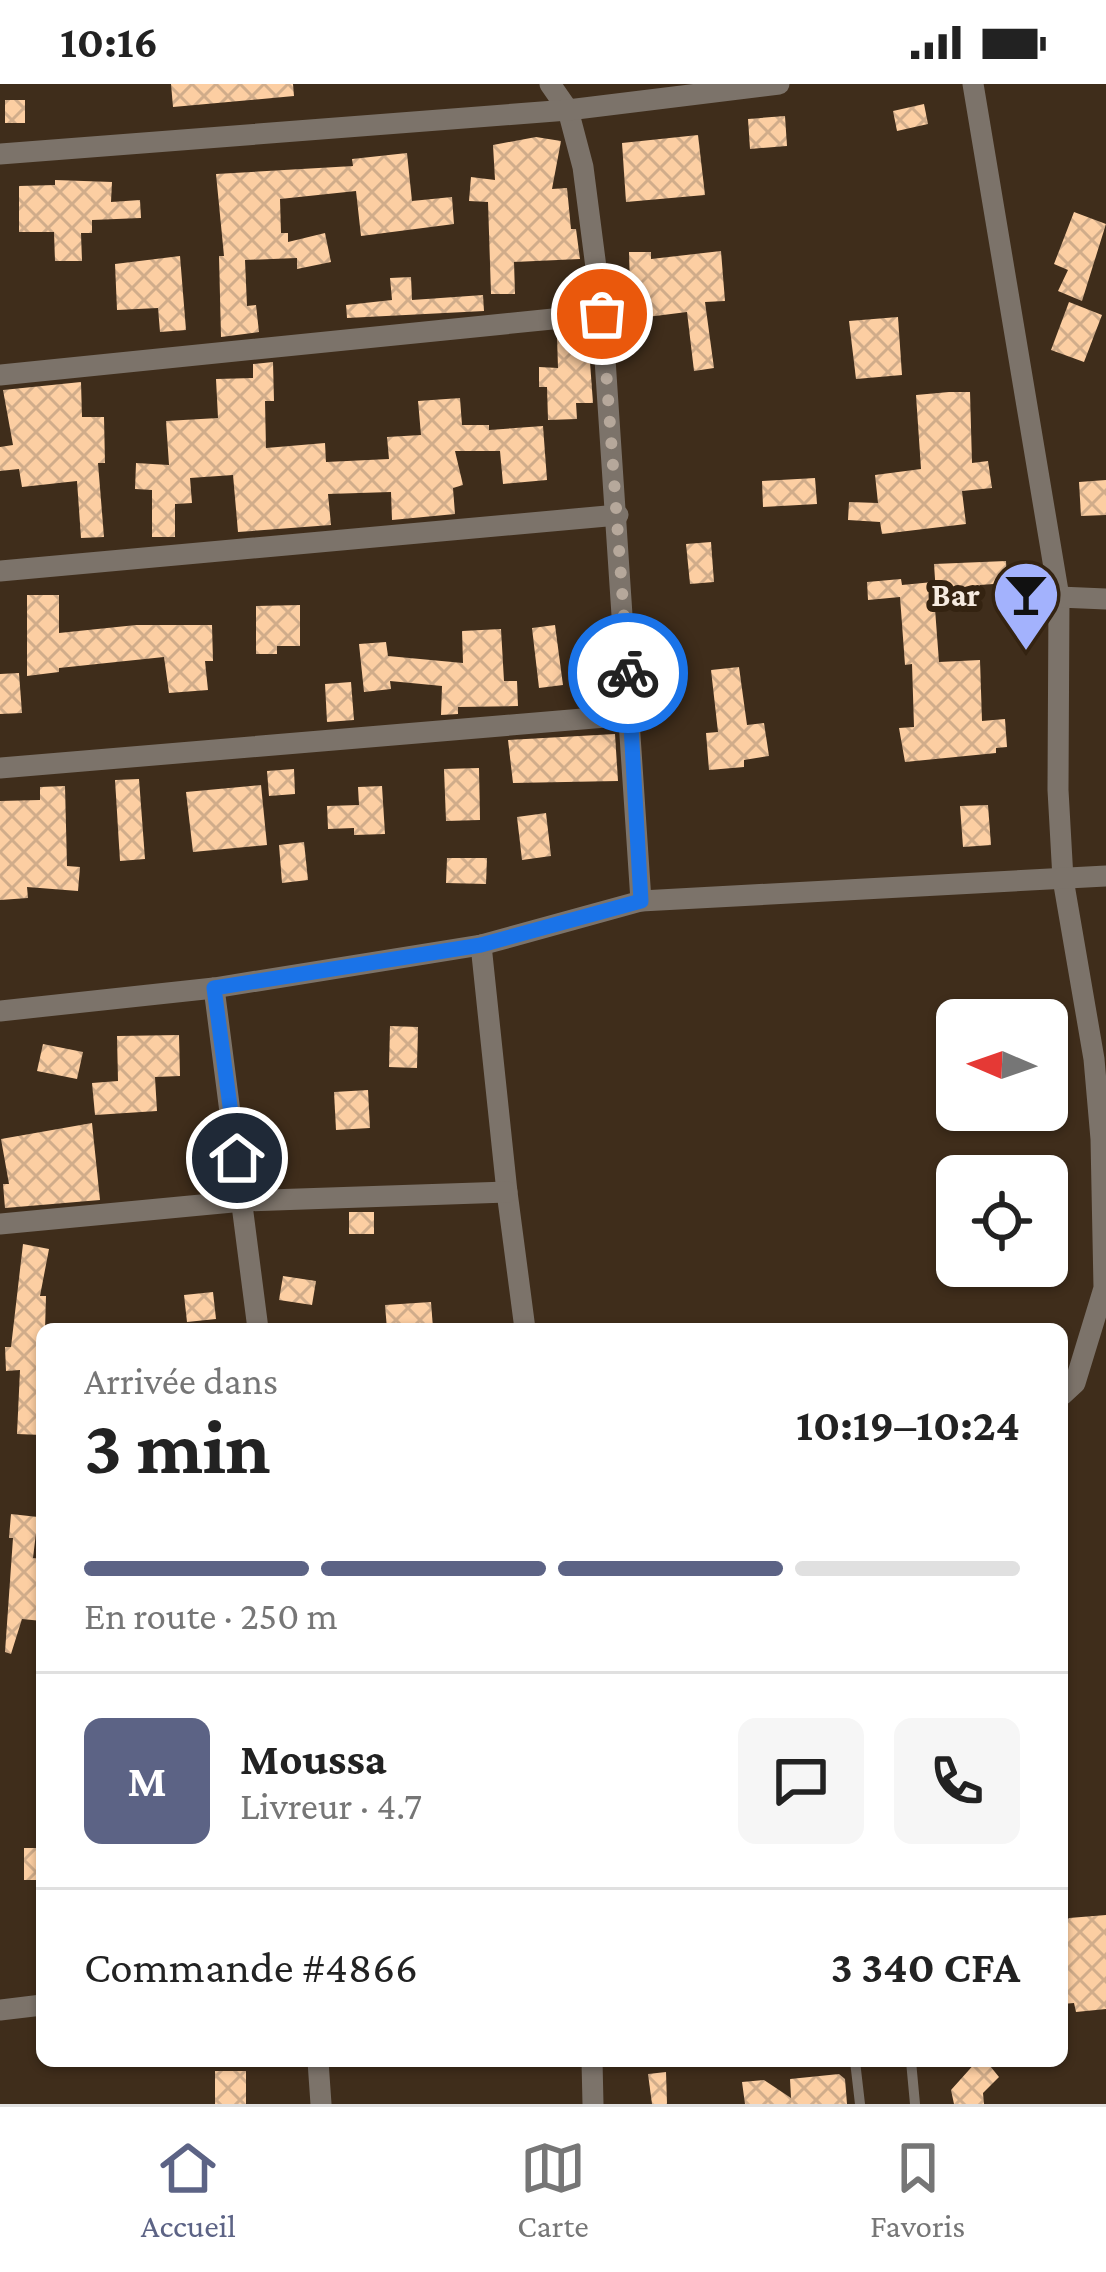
<!DOCTYPE html>
<html lang="fr">
<meta charset="utf-8">
<style>
:root{--surface:#fff;--page:#f6f6f6;--text:#222;--muted:#767676;--line:#e0e0e0;--accent:#5c6385}
body{margin:0;font-family:"Crimson Pro",serif;background:var(--page);color:var(--text);height:100vh;display:flex;flex-direction:column;font-size:45px;white-space:nowrap}
*{box-sizing:border-box;margin:0}
p{font-size:39px;color:var(--muted)}
.icon{flex:none;width:66px;height:66px;fill:none;stroke:currentColor;stroke-width:2;stroke-linecap:round;stroke-linejoin:round}
.map{position:relative;flex:1;overflow:hidden}
.drawer{position:absolute;left:36px;top:1239px;width:1032px;height:744px;display:flex;flex-direction:column;background:var(--surface);border-radius:18px;box-shadow:0 3px 9px #0004}
.drawer>*{flex:none}
.needle{width:78px;rotate:272deg}
.fabs{position:absolute;left:936px;top:915px;display:grid;gap:24px}
.fabs a{display:grid;place-items:center;width:132px;height:132px;border-radius:18px;background:var(--surface);box-shadow:0 3px 9px #0004;font-size:60px}
.pin{position:absolute;display:grid;place-items:center;width:102px;height:102px;color:#fff;margin:-51px;border:6px solid #fff;border-radius:50%;box-shadow:0 3px 12px #0007}
.courier{position:absolute;display:grid;place-items:center;width:120px;height:120px;margin:-60px;border:9px solid #1a73e8;border-radius:50%;background:#fff;color:#222;box-shadow:0 3px 15px #0007}
.headline em{font-style:normal;font-weight:700}
.headline div{display:flex;flex-direction:column-reverse}
.headline{display:flex;align-items:center;justify-content:space-between;height:204px;padding:0 48px}
h1{font-size:78px;font-weight:700;line-height:90px}
.bar{display:grid;grid-template-columns:repeat(4,1fr);gap:18px 12px;align-content:center;height:144px;padding:0 48px}
.bar i{height:15px;border-radius:9px;background:var(--line)}
.bar .active{background:var(--accent)}
.bar p{grid-column:span 4}
.line{display:flex;align-items:center;gap:30px;padding:0 48px;border-top:3px solid var(--line)}
.line div{flex:1}
.round{display:grid;place-items:center;flex:none;width:126px;height:126px;border-radius:18px;background:var(--page)}
.status{display:flex;justify-content:space-between;align-items:center;height:84px;padding:0 60px;background:var(--surface);direction:ltr}
.status svg{height:33px;fill:currentColor}
.menu{display:flex;justify-content:space-around;align-items:center;height:168px;border-top:3px solid var(--line);background:var(--surface);font-size:33px;color:var(--muted)}
.menu a{display:grid;justify-items:center;gap:6px}
.menu .active{color:var(--accent)}
.map>svg:first-child{display:block}
.building{fill:url(#building-cross-hatch)}
.lines{fill:none;stroke-linecap:round;stroke-linejoin:round}
.service{stroke:#7c736a;stroke-width:10}
.minor{stroke:#7c736a;stroke-width:21}
.done{stroke:#b6a89b;stroke-width:12;stroke-dasharray:0 21.6}
.route{stroke:#1a73e8;stroke-width:15}
.labels{text-anchor:middle;stroke-width:12;stroke-linejoin:round;paint-order:stroke}
.poi-label{font-size:33px;font-weight:bold;fill:#f6ebe0;stroke:#342311;text-anchor:end}
</style>
<div class="status"><b>10:16</b><svg viewBox="0 0 49 12"><path d="M0 12V9h3v3zM5 12V6h3v6zM10 12V3h3v9zM15 12V0h3v12zM26 1h20v11H26zM47 4h2v5h-2z"/></svg></div>
<div class="map">
<svg width="1106" height="2020" viewBox="0 0 1106 2020">
<defs>
<pattern id="building-cross-hatch" width="8" height="8" patternUnits="userSpaceOnUse" patternTransform="scale(3)"><rect width="8" height="8" fill="#fccea2"/><path d="M0 0l8 8M0 8l8-8" fill="none" stroke="#d0ac8a"/></pattern>
</defs>
<rect width="100%" height="100%" fill="#3f2d1b"/>
<g class="building">
<path d="M171,0H293L294,12L173,23Z"/>
<rect x="5" y="16" width="20" height="23"/>
<path d="M924,20L928,40L897,47L893,27Z"/>
<path d="M785,32L787,62L750,65L748,35Z"/>
<path d="M698,51L705,111L626,118L622,59Z"/>
<path d="M536,53L561,57L552,105L567,104L571,145H576L580,175L514,178L515,210H491L488,118L469,117L471,93L495,96L493,61Z"/>
<path d="M407,69L412,117L452,113L454,140L361,152L356,107L280,115L281,149H288V158L325,149L331,178L297,185V174L245,176L247,222L256,221L259,248L221,253L219,172H224L216,90L353,82L352,75Z"/>
<path d="M55,96L112,98L111,118L140,116L141,134L92,136V149H81L82,177H55L54,148H19V102L55,101Z"/>
<path d="M1074,128L1106,140L1082,217L1058,207L1068,186L1054,180Z"/>
<path d="M721,167L725,217L705,218L714,284L694,287L687,228L631,235L629,168H651V175Z"/>
<path d="M180,172L186,246L160,248L158,224L117,226L115,180Z"/>
<path d="M411,193L412,216L483,211L484,227L347,234L346,221L392,216L390,194Z"/>
<path d="M1069,218L1102,231L1084,278L1051,266Z"/>
<path d="M898,233L902,291L856,295L849,237Z"/>
<path d="M588,251L593,319H576L577,335L548,336L547,303H539V283L558,284L557,253Z"/>
<path d="M273,278L274,317H265L266,364L325,359L326,378L389,375L387,353L421,351L418,317L460,314L462,341H489V346L543,342L547,396L503,400L500,367H455L463,401L453,404L455,430L392,436L391,408L328,410L331,441L238,448L233,391L190,394L192,419L175,420V453H152V406L135,405L136,379L169,381L166,337L218,334L216,295L253,294V280Z"/>
<path d="M81,298L82,333H104L105,379H98L104,453L81,454L77,397L22,403L19,385L0,387V363L13,361L3,306Z"/>
<path d="M949,308H970L972,379L988,377L992,404L962,407L966,440L882,450L880,438L848,436L849,418L878,419L875,391L921,385L916,311Z"/>
<path d="M815,394L817,420L763,423L762,397Z"/>
<path d="M1106,396V431L1081,432L1079,398Z"/>
<path d="M711,458L714,498L690,500L686,460Z"/>
<path d="M1006,477L1007,499L980,501V507L936,510L934,480Z"/>
<path d="M901,495L902,501L933,498L939,578L980,576L982,637L1005,635L1007,663L996,664V669L905,678L899,644L914,643L912,580L905,581L900,513L868,516L867,498Z"/>
<path d="M27,511H59V549L136,541H212L213,577H205L208,606L169,609L164,573L59,584V588L27,592Z"/>
<path d="M300,521V562H277V570H256V522Z"/>
<path d="M555,541L563,601L539,604L532,544Z"/>
<path d="M501,545L504,597H517L518,622L458,623V630L441,631L442,602L390,597L391,605L364,608L359,560L386,558L388,572L463,579L462,547Z"/>
<path d="M739,583L747,641L764,639L769,672L744,676V683L709,686L706,649L718,648L711,586Z"/>
<path d="M19,589L22,629L0,630V590Z"/>
<path d="M351,598L354,636L327,638L325,600Z"/>
<path d="M615,650L618,697L513,699L508,656Z"/>
<path d="M479,684L480,736L446,737L444,685Z"/>
<path d="M294,685L295,710L269,712L267,687Z"/>
<path d="M139,695L145,775L120,777L115,696Z"/>
<path d="M261,701L267,761L193,768L186,708Z"/>
<path d="M65,702L67,782L80,783L78,807L27,803L28,814L0,816V717L40,716V703Z"/>
<path d="M382,702L385,750L354,751V744L328,745L327,722L359,721L358,703Z"/>
<path d="M988,721L991,761L963,763L960,722Z"/>
<path d="M546,729L551,772L522,776L517,733Z"/>
<path d="M304,758L308,796L282,799L279,761Z"/>
<path d="M447,774H487L486,800L446,799Z"/>
<path d="M390,942L418,943L417,984L389,983Z"/>
<path d="M179,951L180,992L155,993L157,1027L95,1031L92,999L118,997L117,952Z"/>
<path d="M43,960L83,968L77,995L37,987Z"/>
<path d="M368,1006L370,1044L336,1046L334,1008Z"/>
<path d="M92,1039L100,1116L5,1124L3,1100H9L1,1055Z"/>
<rect x="349" y="1128" width="25" height="22"/>
<path d="M23,1160L49,1165L40,1212H46L42,1351L17,1350L20,1286L6,1287L5,1263H11Z"/>
<path d="M283,1192L316,1197L312,1221L279,1216Z"/>
<path d="M213,1208L216,1235L187,1238L184,1211Z"/>
<path d="M431,1218L433,1244L387,1245L385,1221Z"/>
<path d="M11,1430L38,1433L33,1474L42,1475V1537L22,1535L11,1570L5,1568L13,1454H9Z"/>
<rect x="24" y="1764" width="18" height="32"/>
<path d="M1106,1831V1925L1076,1928L1074,1919L1062,1920V1840L1069,1834Z"/>
<path d="M977,1977H986L999,1993L983,2009L984,2020H954L951,2006Z"/>
<rect x="215" y="1987" width="31" height="33"/>
<path d="M666,1988L667,2020H652L648,1990Z"/>
<path d="M839,1990L845,1995L847,2020H745L742,1998L764,1996L791,2014L790,1995Z"/>
</g>
<g class="lines">
<g class="service">
<path d="M855,1977L860,2020"/>
<path d="M911,1977L915,2020"/>
</g>
<g class="minor">
<path d="M550,0L568,26L583,83L602,230L641,817"/>
<path d="M973,0L1059,513L1058,706L1063,795L1094,975L1101,1055L1104,1204L1075,1299L1062,1311"/>
<path d="M0,70L568,26L779,0"/>
<path d="M0,291L602,230"/>
<path d="M0,487L618,431"/>
<path d="M1059,513L1106,515"/>
<path d="M0,684L630,631"/>
<path d="M481,861L507,1108L525,1245"/>
<path d="M214,904L258,1245"/>
<path d="M0,927L214,904L481,861L641,817L1106,792"/>
<path d="M0,1140L243,1117L507,1108"/>
<path d="M0,1926L42,1921"/>
<path d="M318,1977L321,2020"/>
<path d="M592,1977L593,2020"/>
</g>
</g>
<g class="lines">
<path class="done" d="M602,230L628,589"/>
<path class="route" d="M237,1074L214,904L481,861L641,817L628,589"/>
</g>
<defs>
<symbol id="bar-pin" viewBox="-11 -11 22 30"><path d="M0 17L-7.5 6A9.5 9.5 0 1 1 7.5 6Z" fill="#a3b2fd" stroke="#342311"/><path d="M-6-5H6L.8 .8V4.5H3.5V6h-7V4.5H-.8V.8Z" fill="#111"/></symbol>
</defs>
<g fill-rule="evenodd">
<use href="#bar-pin" x="988" y="472" width="76" height="104"/>
</g>
<g class="labels">
<g class="poi-label">
<text x="980" y="522">Bar</text>
</g>
</g>
</svg>
<div class="fabs">
<a><svg class="needle" viewBox="-14 -14 28 28"><path d="M0-13l5 13h-10z" fill="#e53935"/><path d="M0 13l5-13h-10z" fill="#767676"/></svg></a>
<a><svg class="icon" aria-label="locate" viewBox="0 0 24 24"><circle cx="12" cy="12" r="6"/><path d="M12 2v4M12 18v4M2 12h4M18 12h4"/></svg></a>
</div>
<div class="pin" style="left:602px;top:230px;background:#ea580c"><svg class="icon" aria-label="bag" viewBox="0 0 24 24"><path d="M5 8h14l-1 12H6zM9 8a3 3 0 0 1 6 0"/></svg></div>
<div class="pin" style="left:237px;top:1074px;background:#1f2937"><svg class="icon" aria-label="home" viewBox="0 0 24 24"><path d="M3 11l9-7 9 7M6 9v11h12V9"/></svg></div>
<div class="courier" style="left:628px;top:589px"><svg class="icon" aria-label="bike" viewBox="0 0 24 24"><circle cx="6" cy="16" r="4"/><circle cx="18" cy="16" r="4"/><path d="M6 16l4-8h5l3 8M10 8l3 8H6M13 5h3"/></svg></div>
<section class="drawer">
<div class="headline"><div><h1>3 min</h1><p>Arrivée dans</p></div><em>10:19–10:24</em></div>
<div class="bar"><i class="active"></i><i class="active"></i><i class="active"></i><i></i><p>En route · 250 m</p></div>
<div class="line" style="height:216px"><b class="round" style="background:var(--accent);color:#fff">M</b><div><b>Moussa</b><p>Livreur · 4.7</p></div><a class="round"><svg class="icon" aria-label="chat" viewBox="0 0 24 24"><path d="M4 5h16v11H9l-5 4z"/></svg></a><a class="round"><svg class="icon" aria-label="phone" viewBox="0 0 24 24"><path d="M5 4h4l2 5-3 2q2 4 5 5l2-3 5 2v4C11 20 4 13 5 4z"/></svg></a></div>
<div class="line" style="height:156px"><div>Commande #4866</div><b>3 340 CFA</b></div>
</section>
</div>
<nav class="menu">
<a class="active"><svg class="icon" aria-label="home" viewBox="0 0 24 24"><path d="M3 11l9-7 9 7M6 9v11h12V9"/></svg>Accueil</a>
<a><svg class="icon" aria-label="map" viewBox="0 0 24 24"><path d="M3 6l6-2 6 2 6-2v14l-6 2-6-2-6 2zM9 4v14M15 6v14"/></svg>Carte</a>
<a><svg class="icon" aria-label="saved" viewBox="0 0 24 24"><path d="M7 4h10v16l-5-4-5 4z"/></svg>Favoris</a>
</nav>
